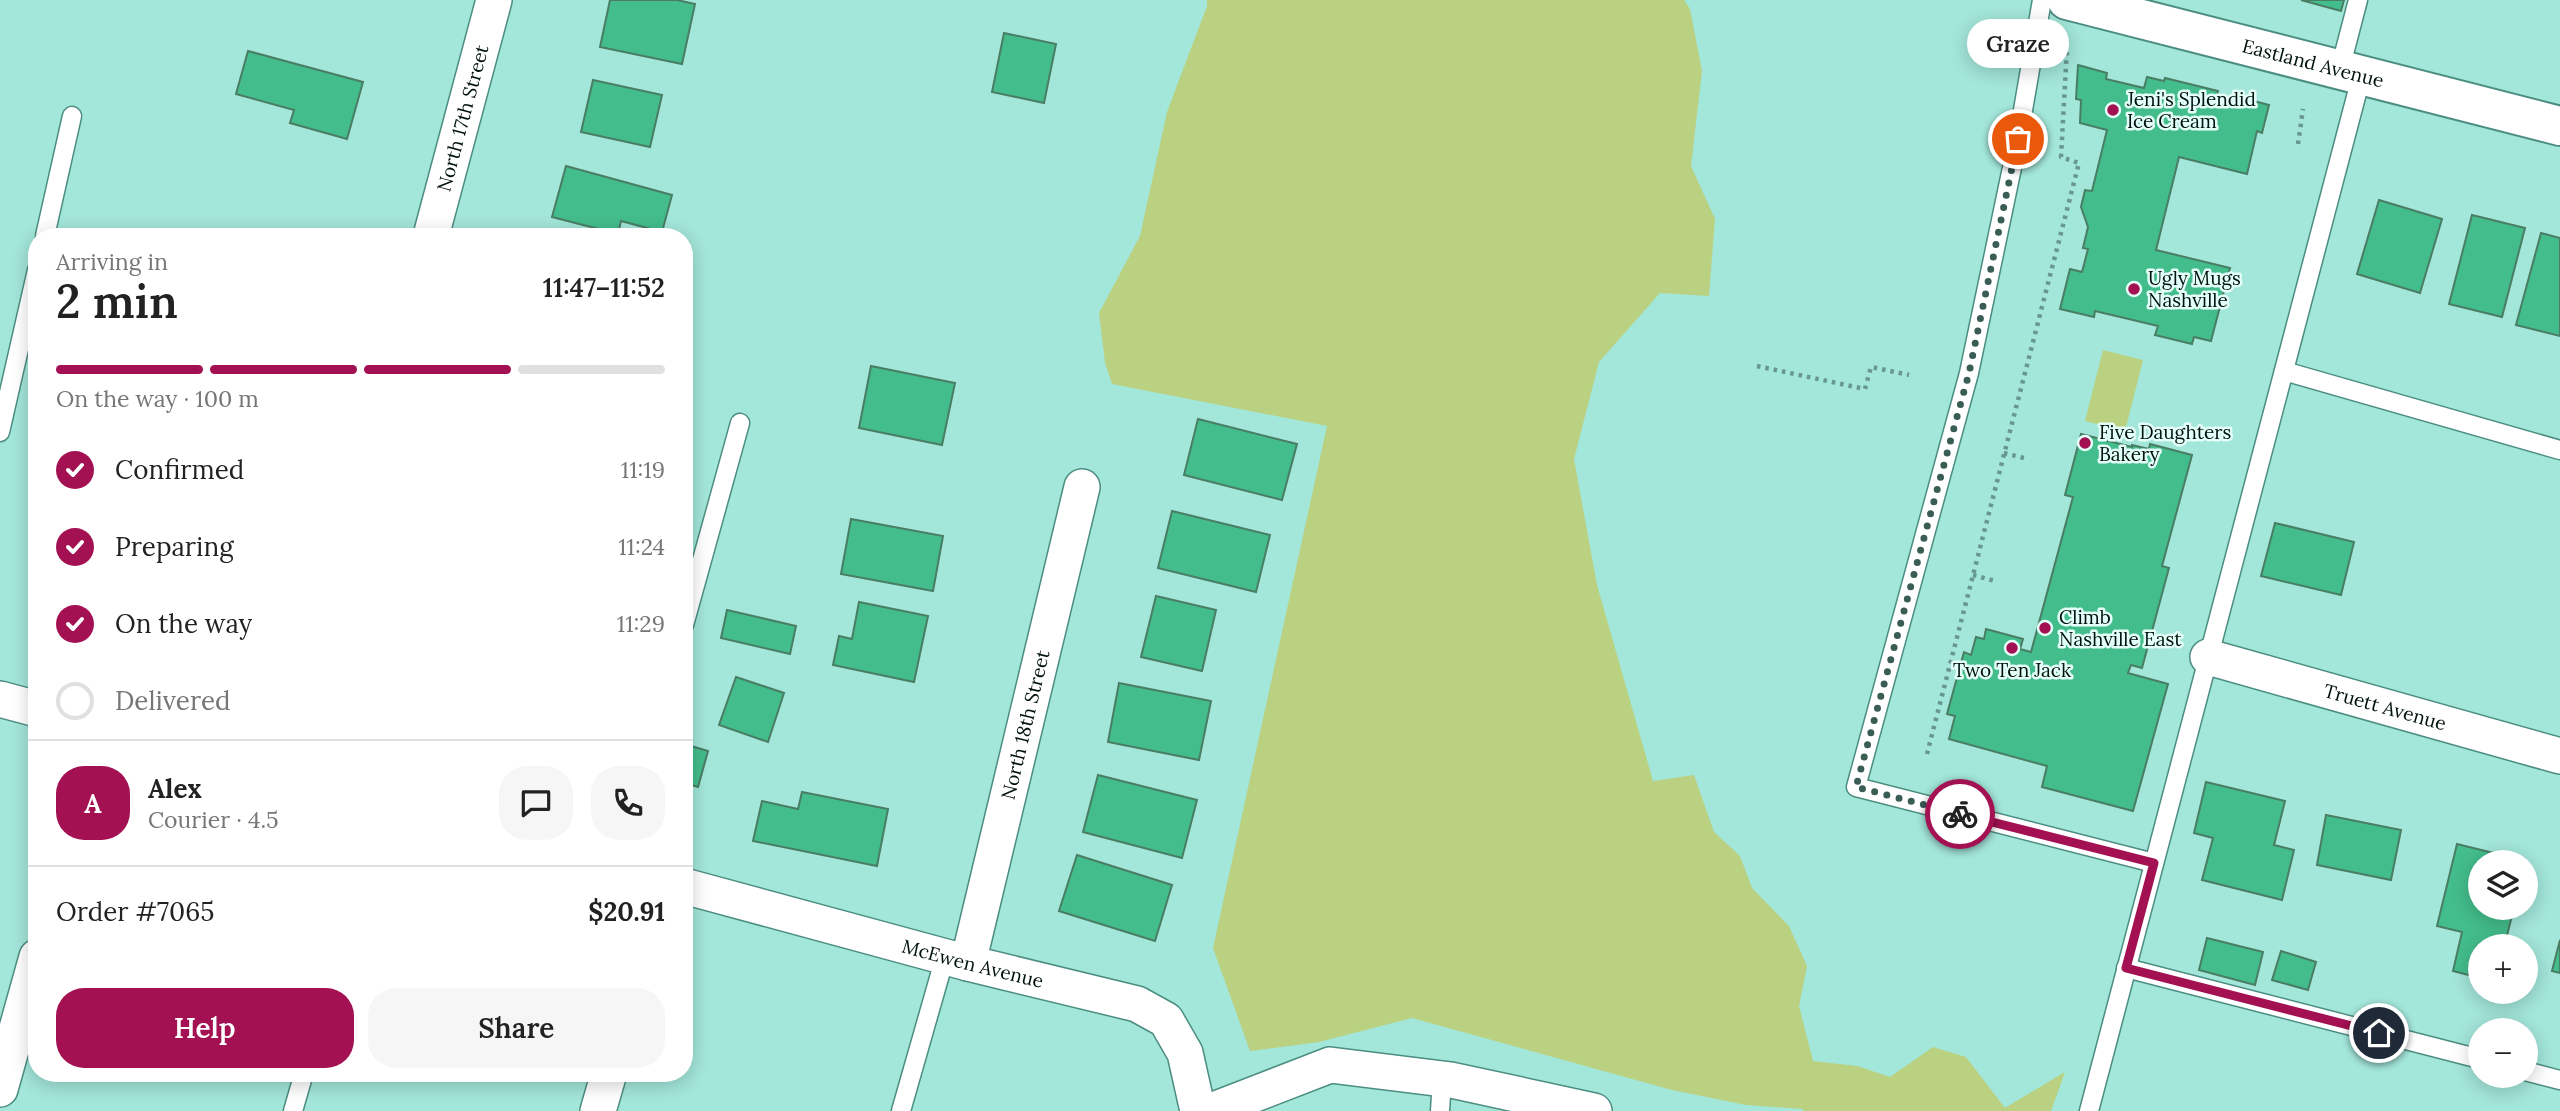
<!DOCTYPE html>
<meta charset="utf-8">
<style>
:root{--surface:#fff;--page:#f6f6f6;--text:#222;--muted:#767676;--line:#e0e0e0;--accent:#a31152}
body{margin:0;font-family:Lora,serif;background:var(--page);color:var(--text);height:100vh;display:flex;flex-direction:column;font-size:26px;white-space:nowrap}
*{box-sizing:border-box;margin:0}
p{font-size:23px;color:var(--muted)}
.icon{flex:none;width:38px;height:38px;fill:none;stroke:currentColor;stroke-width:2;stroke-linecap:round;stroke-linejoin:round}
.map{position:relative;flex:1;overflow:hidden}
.sheet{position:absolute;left:28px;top:228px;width:665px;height:854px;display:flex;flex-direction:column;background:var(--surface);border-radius:28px;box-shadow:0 4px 18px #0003}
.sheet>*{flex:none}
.controls{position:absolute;left:2468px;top:850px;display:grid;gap:14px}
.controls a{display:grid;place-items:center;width:70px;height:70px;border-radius:50%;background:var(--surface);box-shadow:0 4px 18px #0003;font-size:35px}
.pin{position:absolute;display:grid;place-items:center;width:60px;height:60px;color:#fff;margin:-30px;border:4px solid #fff;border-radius:50%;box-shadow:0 2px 7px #0007}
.courier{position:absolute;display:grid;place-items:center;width:70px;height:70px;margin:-35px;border:5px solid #a31152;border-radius:50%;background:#fff;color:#222;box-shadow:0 2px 9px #0007}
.bubble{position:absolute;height:49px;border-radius:24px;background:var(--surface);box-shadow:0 4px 18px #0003;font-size:23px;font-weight:600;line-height:49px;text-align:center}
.overview em{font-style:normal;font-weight:600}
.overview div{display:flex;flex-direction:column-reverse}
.overview{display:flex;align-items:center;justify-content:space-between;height:119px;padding:0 28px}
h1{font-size:46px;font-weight:600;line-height:52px}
.bar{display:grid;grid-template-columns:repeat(4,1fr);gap:10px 7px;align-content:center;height:84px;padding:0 28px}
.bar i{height:9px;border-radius:5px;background:var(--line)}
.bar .selected{background:var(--accent)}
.bar p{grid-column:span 4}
.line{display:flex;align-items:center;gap:18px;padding:0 28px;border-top:2px solid var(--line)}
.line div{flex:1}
.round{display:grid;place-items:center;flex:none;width:74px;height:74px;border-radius:28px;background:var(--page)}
ol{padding:0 28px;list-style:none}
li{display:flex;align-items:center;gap:21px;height:77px}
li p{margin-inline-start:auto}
li .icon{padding:7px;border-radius:50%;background:var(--accent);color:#fff;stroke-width:4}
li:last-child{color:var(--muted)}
li i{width:38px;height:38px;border:4px solid var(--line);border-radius:50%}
.button{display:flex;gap:14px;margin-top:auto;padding:14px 28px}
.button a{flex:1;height:80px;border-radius:28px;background:var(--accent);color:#fff;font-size:28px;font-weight:600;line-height:80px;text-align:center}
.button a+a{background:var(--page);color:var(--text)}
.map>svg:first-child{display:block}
.green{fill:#bad181}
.building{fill:#43bd8b;stroke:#497d64;stroke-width:2}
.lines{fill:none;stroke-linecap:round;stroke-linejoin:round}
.service-casing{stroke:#4c8d82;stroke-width:21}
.minor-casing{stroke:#4c8d82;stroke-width:38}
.tertiary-casing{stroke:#4c8d82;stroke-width:42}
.path{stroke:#67978e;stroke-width:4.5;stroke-dasharray:3.5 5;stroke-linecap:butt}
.service{stroke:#fff;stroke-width:18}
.minor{stroke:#fff;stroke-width:35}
.tertiary{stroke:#fff;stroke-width:38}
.done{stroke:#395c55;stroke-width:7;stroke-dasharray:0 12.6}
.route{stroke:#a31152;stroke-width:9}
.poi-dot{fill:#a31152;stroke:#e4fef8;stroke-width:2.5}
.labels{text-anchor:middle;stroke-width:5;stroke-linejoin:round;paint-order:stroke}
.street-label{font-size:19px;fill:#00120e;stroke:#e4fef8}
.poi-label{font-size:19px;fill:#00120e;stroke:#e4fef8;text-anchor:start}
</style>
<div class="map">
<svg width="2560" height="1111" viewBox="0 0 2560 1111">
<rect width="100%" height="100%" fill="#a3e6da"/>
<g class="green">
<path d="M1207,0H1684L1690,9L1702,71L1691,166L1715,219L1709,296L1660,293L1599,362L1574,459L1597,585L1653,781L1694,775L1714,832L1740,856L1752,888L1789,926L1807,966L1799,1006L1813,1061L1857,1066L1890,1077L1933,1047L1966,1057L2005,1108L2065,1072L2051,1111H1804L1802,1109L1746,1105L1672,1090L1412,1018L1319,1042L1250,1051L1213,948L1327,426L1112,384L1105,363L1099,313L1140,236L1167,112L1207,6Z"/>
<path d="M2103,350L2143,360L2125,431L2085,421Z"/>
</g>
<g class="building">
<path d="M610,0H677L695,4L682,64L600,47Z"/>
<path d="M2301,0H2344L2341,11Z"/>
<path d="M1004,33L1056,44L1044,103L992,92Z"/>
<path d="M248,51L363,82L347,139L290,123L294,110L236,94Z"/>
<path d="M2078,65L2107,73L2106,79L2144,88L2147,77L2164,81L2165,78L2218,91L2217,95L2234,100L2235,96L2269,105L2262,133L2257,131L2247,174L2179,157L2156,250L2230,268L2211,341L2194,337L2192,344L2155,335L2158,326L2095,311L2094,317L2060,309L2070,269L2082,272L2088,249L2083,248L2088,227L2081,207L2085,190L2092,191L2107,130L2080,123L2081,100L2076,99Z"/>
<path d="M593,80L662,95L650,147L581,132Z"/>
<path d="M566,166L672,195L662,232L621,221L618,234L552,217Z"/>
<path d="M2379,200L2442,219L2420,293L2357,274Z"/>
<path d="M2472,215L2525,228L2502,317L2449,304Z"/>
<path d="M2541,233L2560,238V336L2516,325Z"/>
<path d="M871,366L955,383L942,445L859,428Z"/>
<path d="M1198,419L1297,444L1282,500L1184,475Z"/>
<path d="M2081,434L2132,447V445L2149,449L2150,444L2192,455L2162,566L2169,568L2142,668L2131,665L2128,673L2168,684L2133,811L2042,787L2047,766L1949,739L1955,716L1947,714L1964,652L1971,655L1976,637L1984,639L1986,629L2023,639L2020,649L2031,652L2073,497L2065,495Z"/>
<path d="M1172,511L1270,535L1256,592L1158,568Z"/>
<path d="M851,519L943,536L933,591L841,574Z"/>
<path d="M2275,523L2354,542L2341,595L2261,576Z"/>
<path d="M1156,596L1216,610L1202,671L1141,657Z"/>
<path d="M859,602L928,616L914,682L833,665L839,636L852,639Z"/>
<path d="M727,610L796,626L790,654L721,638Z"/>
<path d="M736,677L784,693L768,742L719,725Z"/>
<path d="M1119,683L1211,701L1199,760L1108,742Z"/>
<path d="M684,744L708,751L698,787L684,783Z"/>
<path d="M1098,775L1197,800L1182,858L1083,832Z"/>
<path d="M2206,782L2285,801L2274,845L2294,850L2282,900L2202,880L2213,838L2194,833Z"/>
<path d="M802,792L888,809L877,866L753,841L762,801L798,809Z"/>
<path d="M2326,815L2401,830L2391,880L2317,865Z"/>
<path d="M2457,844L2526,861L2525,865V863H2480V908H2514L2504,947H2480V978L2453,971L2462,932L2437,926Z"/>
<path d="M1077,855L1172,885L1155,941L1059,911Z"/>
<path d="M2207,938L2263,952L2255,985L2199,970Z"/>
<path d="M2560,940V973L2552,971Z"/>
<path d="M2281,951L2316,962L2308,990L2272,980Z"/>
</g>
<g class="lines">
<defs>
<g id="service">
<path d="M2042,0L2018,139L1969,373L1856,787L2154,863"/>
<path d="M2340,69L2358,0"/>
<path d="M45,236L72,116"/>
<path d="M2284,371L2560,450"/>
<path d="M0,432L37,270"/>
<path d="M684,625L740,423"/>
<path d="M2126,968L2480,1059"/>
<path d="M2525,1071L2560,1080"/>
<path d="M293,1111L304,1073"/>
<path d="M901,1111L945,957"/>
<path d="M1440,1111L1442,1079"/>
<path d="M2089,1111L2362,74"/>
</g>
<g id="minor">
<path id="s1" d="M431,236L494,0"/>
<path id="s2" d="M2208,657L2560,756"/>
<path d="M0,699L37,709"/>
<path id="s3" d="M684,886L968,963L1137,1004L1166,1020L1185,1053L1198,1111"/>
<path id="s4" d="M968,963L1082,487"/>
<path d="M0,1089L37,957"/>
<path d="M598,1111L609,1073"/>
<path d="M1211,1111L1330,1065L1451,1080L1594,1111"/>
</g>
<g id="tertiary">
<path id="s5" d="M2067,0L2560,126"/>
</g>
</defs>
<use href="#service" class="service-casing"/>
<use href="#minor" class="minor-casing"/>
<use href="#tertiary" class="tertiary-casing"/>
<g class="path">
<path d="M2298,144L2303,109"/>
<path d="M1757,366L1865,389L1871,367L1909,375"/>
<path d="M2004,453L2024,458"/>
<path d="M1973,575L1995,581"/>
<path d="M1927,754L2079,163L2061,157L2067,48"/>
</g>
<use href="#service" class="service"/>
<use href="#minor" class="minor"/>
<use href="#tertiary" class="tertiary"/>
</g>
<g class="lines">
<path class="done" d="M1960,814L1856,787L1969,373L2018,139"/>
<path class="route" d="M1960,814L2154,863L2126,968L2379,1033"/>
</g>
<g class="poi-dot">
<circle cx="2113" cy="110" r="7"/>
<circle cx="2134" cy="289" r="7"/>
<circle cx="2085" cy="443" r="7"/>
<circle cx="2045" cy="628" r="7"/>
<circle cx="2012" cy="648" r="7"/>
</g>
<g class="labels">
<g class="street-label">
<text dy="7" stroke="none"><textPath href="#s5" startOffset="254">Eastland Avenue</textPath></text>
<text dy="7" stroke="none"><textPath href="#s1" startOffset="122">North 17th Street</textPath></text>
<text dy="7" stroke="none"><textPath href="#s2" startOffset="184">Truett Avenue</textPath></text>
<text dy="7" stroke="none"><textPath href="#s4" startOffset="245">North 18th Street</textPath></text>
<text dy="7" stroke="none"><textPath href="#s3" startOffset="299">McEwen Avenue</textPath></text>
</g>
<g class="poi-label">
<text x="2127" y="106">Jeni's Splendid<tspan x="2127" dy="22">Ice Cream</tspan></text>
<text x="2148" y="285">Ugly Mugs<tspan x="2148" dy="22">Nashville</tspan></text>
<text x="2099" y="439">Five Daughters<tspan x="2099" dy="22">Bakery</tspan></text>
<text x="2059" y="624">Climb<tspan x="2059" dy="22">Nashville East</tspan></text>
<text x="2012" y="677" text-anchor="middle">Two Ten Jack</text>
</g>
</g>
</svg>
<div class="controls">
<a><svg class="icon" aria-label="layers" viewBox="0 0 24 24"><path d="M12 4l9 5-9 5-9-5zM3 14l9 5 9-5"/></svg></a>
<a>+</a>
<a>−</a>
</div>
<div class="pin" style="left:2018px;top:139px;background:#ea580c"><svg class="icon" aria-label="bag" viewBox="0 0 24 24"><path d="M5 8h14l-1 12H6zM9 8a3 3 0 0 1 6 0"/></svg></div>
<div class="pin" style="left:2379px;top:1033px;background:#1f2937"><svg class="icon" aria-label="home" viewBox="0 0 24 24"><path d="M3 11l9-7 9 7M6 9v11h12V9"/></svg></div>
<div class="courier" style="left:1960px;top:814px"><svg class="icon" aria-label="bike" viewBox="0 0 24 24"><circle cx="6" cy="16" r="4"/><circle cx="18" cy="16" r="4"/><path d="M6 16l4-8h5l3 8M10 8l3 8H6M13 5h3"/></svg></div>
<div class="bubble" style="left:1967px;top:19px;width:102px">Graze</div>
<section class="sheet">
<div class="overview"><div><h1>2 min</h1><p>Arriving in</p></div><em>11:47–11:52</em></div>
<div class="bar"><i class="selected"></i><i class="selected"></i><i class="selected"></i><i></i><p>On the way · 100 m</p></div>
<ol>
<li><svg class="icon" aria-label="check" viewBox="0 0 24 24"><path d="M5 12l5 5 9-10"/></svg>Confirmed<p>11:19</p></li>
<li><svg class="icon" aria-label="check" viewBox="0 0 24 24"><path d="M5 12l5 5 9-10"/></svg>Preparing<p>11:24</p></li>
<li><svg class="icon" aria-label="check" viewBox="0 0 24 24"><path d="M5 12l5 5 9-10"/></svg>On the way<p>11:29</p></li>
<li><i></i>Delivered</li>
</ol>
<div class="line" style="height:126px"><b class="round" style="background:var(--accent);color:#fff">A</b><div><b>Alex</b><p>Courier · 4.5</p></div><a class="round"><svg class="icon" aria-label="chat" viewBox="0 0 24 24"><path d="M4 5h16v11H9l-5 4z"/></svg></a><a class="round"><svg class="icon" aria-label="phone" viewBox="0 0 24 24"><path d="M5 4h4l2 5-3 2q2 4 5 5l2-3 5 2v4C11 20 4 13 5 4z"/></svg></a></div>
<div class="line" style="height:91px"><div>Order #7065</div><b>$20.91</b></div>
<div class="button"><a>Help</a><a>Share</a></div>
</section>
</div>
